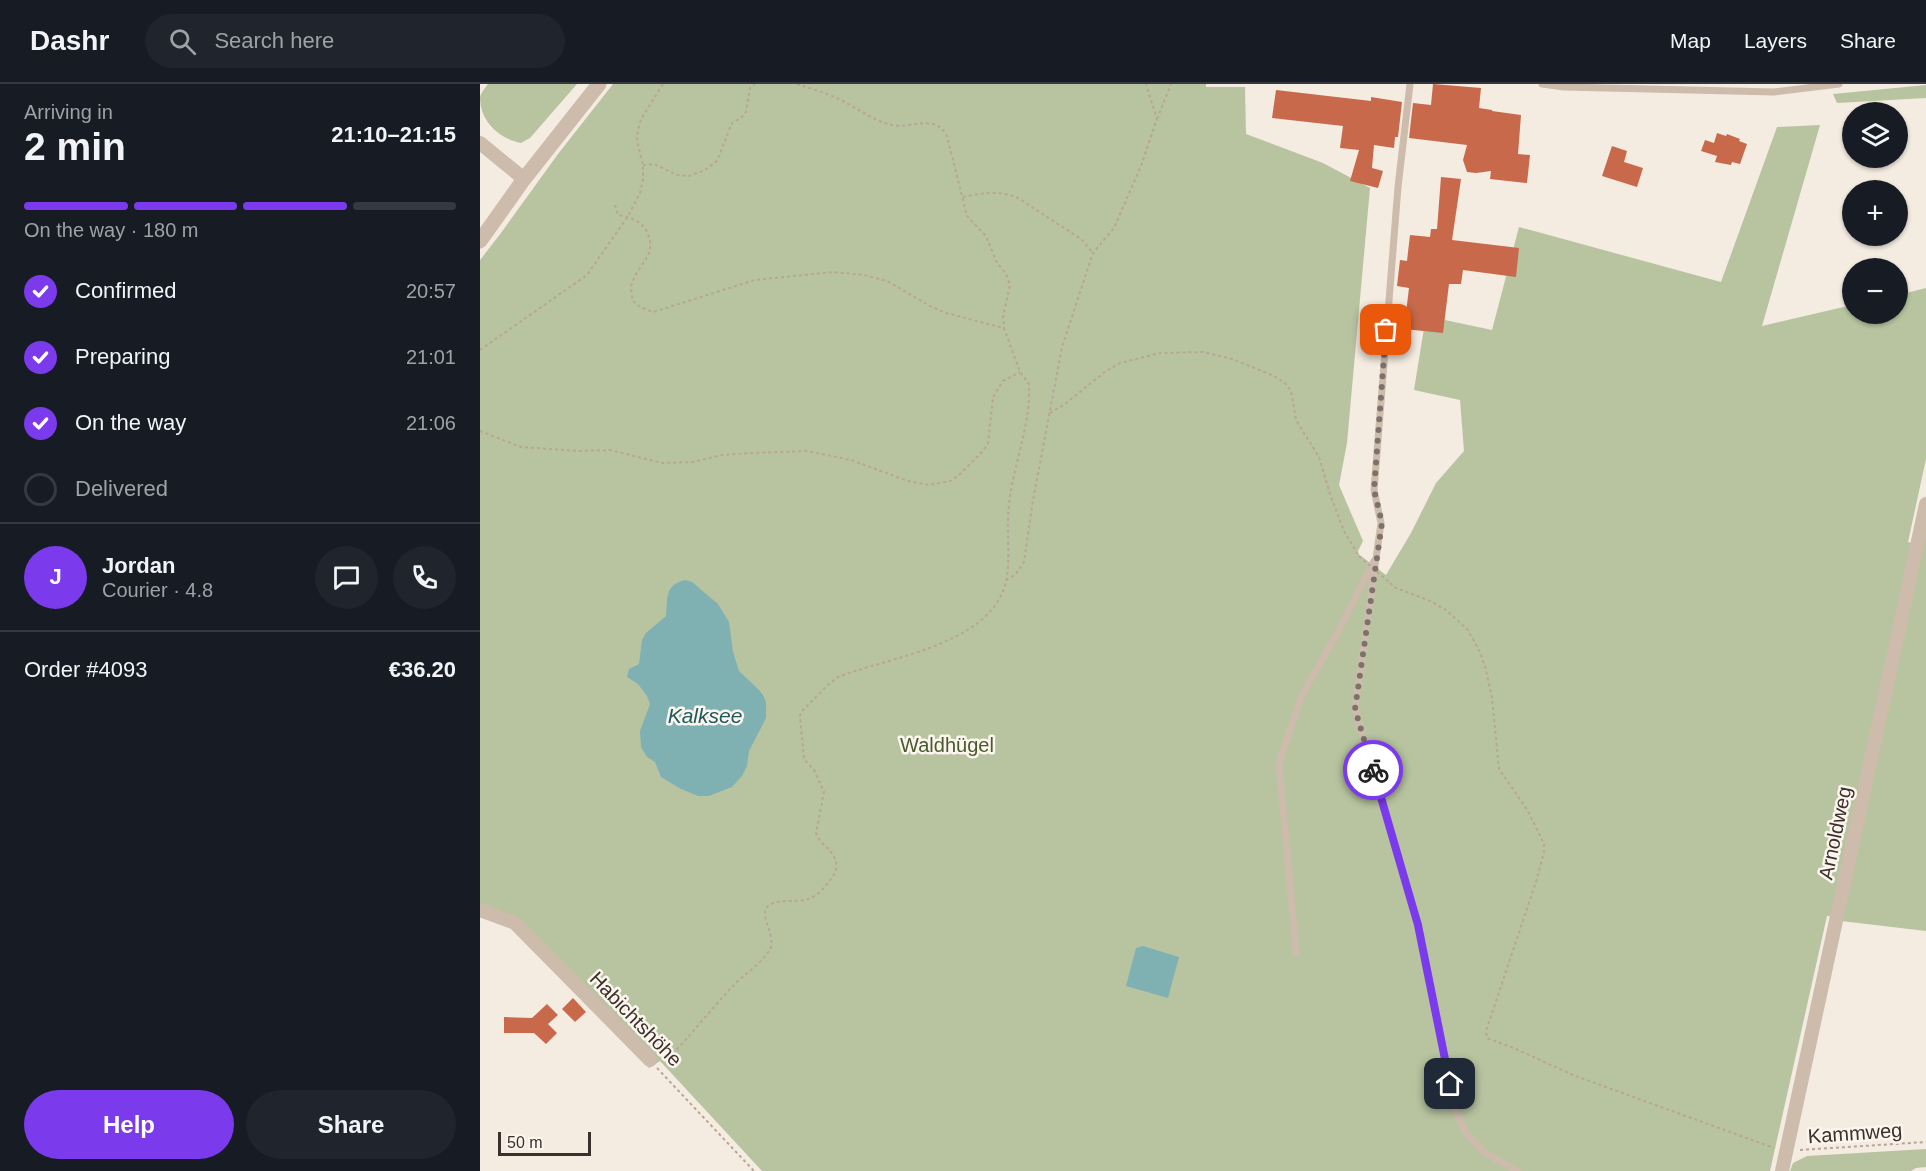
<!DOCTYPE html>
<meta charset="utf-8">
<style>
:root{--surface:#171b24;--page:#20242c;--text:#f1f3f6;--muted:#9ea1a6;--line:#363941;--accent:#7c3aed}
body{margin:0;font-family:Arial,sans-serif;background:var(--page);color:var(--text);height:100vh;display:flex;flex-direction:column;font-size:22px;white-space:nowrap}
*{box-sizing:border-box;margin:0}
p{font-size:20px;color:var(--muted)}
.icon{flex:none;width:33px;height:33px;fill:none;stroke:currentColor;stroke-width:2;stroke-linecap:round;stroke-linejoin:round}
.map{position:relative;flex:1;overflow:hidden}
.sheet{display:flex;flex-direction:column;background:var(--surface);width:480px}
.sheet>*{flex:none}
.controls{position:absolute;left:1362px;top:18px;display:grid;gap:12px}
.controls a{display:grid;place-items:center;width:66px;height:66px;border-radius:50%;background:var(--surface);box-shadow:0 2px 4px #0004;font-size:30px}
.scale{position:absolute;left:18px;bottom:15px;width:93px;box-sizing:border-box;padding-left:6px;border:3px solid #3b302b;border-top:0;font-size:16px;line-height:21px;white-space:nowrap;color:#3b302b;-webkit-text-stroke:4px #fbf5ee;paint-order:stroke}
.pin{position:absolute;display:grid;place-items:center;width:51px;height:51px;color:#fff;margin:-26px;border-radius:12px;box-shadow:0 3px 9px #0006}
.courier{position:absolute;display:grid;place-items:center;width:60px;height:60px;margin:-30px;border:4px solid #7c3aed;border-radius:50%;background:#fff;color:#222;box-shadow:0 2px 8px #0007}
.headline em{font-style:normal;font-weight:800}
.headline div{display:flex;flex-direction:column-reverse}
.headline{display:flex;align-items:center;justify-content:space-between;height:102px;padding:0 24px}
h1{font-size:39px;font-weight:800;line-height:45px}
.bar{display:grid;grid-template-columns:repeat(4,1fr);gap:9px 6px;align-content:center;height:72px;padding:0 24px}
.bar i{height:8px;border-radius:4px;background:var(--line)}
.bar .selected{background:var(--accent)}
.bar p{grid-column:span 4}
.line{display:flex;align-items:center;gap:15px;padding:0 24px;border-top:2px solid var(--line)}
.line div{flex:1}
.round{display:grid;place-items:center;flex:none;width:63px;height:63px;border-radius:32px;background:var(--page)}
ol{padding:0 24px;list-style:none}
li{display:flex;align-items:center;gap:18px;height:66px}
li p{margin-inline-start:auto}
li .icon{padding:6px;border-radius:50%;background:var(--accent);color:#fff;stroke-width:4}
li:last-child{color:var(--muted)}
li i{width:33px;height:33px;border:3px solid var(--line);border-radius:50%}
.action{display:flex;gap:12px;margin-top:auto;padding:12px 24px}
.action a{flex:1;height:69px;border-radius:36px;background:var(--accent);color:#fff;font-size:24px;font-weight:800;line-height:69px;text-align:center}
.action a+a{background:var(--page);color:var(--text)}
header{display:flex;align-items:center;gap:36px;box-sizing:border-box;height:84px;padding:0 30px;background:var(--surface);border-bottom:2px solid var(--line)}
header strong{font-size:28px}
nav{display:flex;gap:33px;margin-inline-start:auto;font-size:21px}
.search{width:420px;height:54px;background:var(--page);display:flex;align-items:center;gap:15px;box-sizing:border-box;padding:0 21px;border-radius:33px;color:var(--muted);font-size:22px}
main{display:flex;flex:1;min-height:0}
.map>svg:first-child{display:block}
.green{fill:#b8c4a0}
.water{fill:#7fb0b2}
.building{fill:#c8694b}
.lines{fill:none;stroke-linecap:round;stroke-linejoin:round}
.path{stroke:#b9a596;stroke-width:2;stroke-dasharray:3 3;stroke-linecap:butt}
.service{stroke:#cdbbac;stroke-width:7}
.minor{stroke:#cdbbac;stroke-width:14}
.tertiary{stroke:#cdbbac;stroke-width:15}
.path-bridge{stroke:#b9a596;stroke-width:2;stroke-dasharray:3 3;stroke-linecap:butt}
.done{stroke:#7c716b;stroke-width:6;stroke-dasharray:0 10.8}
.route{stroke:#7c3aed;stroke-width:8}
.labels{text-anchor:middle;stroke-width:5;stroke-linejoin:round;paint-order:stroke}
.park-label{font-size:20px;fill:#4a5a2e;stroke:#fbf5ee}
.street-label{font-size:20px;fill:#3b302b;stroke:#fbf5ee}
.water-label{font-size:21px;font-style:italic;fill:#1f5a5e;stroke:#fbf5ee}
</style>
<header>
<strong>Dashr</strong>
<div class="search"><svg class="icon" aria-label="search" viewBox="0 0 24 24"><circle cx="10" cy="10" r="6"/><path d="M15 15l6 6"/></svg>Search here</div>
<nav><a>Map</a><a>Layers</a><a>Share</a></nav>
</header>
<main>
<section class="sheet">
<div class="headline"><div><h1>2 min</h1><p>Arriving in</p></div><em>21:10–21:15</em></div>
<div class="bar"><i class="selected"></i><i class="selected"></i><i class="selected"></i><i></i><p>On the way · 180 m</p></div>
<ol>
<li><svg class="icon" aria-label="check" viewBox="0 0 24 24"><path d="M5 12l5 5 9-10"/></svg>Confirmed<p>20:57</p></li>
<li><svg class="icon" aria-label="check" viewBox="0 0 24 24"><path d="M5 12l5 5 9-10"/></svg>Preparing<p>21:01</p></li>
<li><svg class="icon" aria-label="check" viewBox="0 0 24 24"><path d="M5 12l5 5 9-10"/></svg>On the way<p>21:06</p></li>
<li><i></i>Delivered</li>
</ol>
<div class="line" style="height:108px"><b class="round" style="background:var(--accent);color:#fff">J</b><div><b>Jordan</b><p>Courier · 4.8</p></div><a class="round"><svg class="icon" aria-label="chat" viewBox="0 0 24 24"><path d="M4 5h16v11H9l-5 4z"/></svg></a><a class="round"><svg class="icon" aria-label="phone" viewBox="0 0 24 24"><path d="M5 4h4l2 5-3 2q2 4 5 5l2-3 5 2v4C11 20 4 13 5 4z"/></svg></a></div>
<div class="line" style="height:78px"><div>Order #4093</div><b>€36.20</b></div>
<div class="action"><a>Help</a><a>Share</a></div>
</section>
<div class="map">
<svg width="1446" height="1087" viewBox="0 0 1446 1087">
<rect width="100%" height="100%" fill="#f4ebe1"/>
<g class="green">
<path d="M8,0H97L50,54L41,59C21,55 0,39 0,13C1,9 5,4 8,0Z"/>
<path d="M133,0H726V3H765L766,50L843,79L890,104L867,359L859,401L883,457L877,469L906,491L931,449L956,399L984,367L980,316L934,306L946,232L1012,246L1039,143L1241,198L1297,43L1340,41L1282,242L1372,221V230H1418V211L1446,204V375L1428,458L1442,462L1446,448V847L1361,837V833L1347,832L1290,1087H282L180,977L169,984L37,837L0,823V176L21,149L78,70Z"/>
<path d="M1446,1V14L1357,19L1353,10Z"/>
<path d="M1446,1065V1083L1436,1084L1431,1087H1310L1313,1079L1327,1072Z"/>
</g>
<g class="water">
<path d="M205,496L212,498L238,520L249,538L253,568L259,587L278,605L283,611L286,618V634L269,667L267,682L262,692L252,703L229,712H218L201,705L181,693L175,678L167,673L161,663L160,647L170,620L167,612L158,600L147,593L149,585L159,580L162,556L166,549L186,532C188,515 184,501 205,496Z"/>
<path d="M663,862L699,873L688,914L646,902L656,864Z"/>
</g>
<g class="building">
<path d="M953,0L1001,4L999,24L1012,26V27L1041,31L1038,70L1050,71L1047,99L1010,95L1011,87L996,89L987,88L983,76L987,61L929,54L933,19L951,21Z"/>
<path d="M796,6L891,17V13L922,18L918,53H915L914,64L894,61L892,84L903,87L898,104L870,97L879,66L860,64L863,42L792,34Z"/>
<path d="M1237,49L1246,52L1247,50L1260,55L1259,57L1267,60L1260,80L1252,78L1251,81L1235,78L1237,72L1221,67L1225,56L1234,59Z"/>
<path d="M1132,62L1147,67L1144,78L1163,84L1157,103L1122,92Z"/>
<path d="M961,93L981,95L972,156L1039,164L1036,193L983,186L981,200H969L963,249L924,245L929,204L917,202L920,176L927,177L930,151L950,153L951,145H957Z"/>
<path d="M93,914L106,928L95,938L82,925Z"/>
<path d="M67,920L78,931L68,940L77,949L66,960L54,949H24V933L52,934Z"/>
</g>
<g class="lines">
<g class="path">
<path d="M317,0C332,5 347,9 361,16C377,24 394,37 412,41C433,45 455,29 467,52L487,132L506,152L516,177L526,190L530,201L523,233L524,244"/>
<path d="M677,35L691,0"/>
<path d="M163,81L174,80L197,91L209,92L225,86L237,77L252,39L262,33L266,28L270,4L275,0"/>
<path d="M483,113C501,109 520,106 538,114L601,155L613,169"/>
<path d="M135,121L138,131C149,133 160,136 166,146C180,172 156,180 151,203C151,207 152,213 153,217L160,223L173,228L275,196L353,188L384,191L407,197L450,222L466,229L524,244L540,288L549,300C551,341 533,381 529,421C526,446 531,474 526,498C511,561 409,573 358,593L349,600L321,628L320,632L324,675L334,686L344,708L336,749C340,761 353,765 356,778C357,785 355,790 351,795C346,802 339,810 331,814C319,820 297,813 287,823C279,833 298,854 289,867C281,880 263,891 253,902C235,921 218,942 201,961L196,966L180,970"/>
<path d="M0,266L107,191L148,132L160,109L163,96V81L157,57L158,46L161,35L183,0"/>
<path d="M570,329L585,320L626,287L640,279L680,269L723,268L752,275L794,292L805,299L811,307L816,336L839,373L850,410L864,447L879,472"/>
<path d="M0,347L41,363L99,367L130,366L182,379L213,378L242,371L271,369L327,367L371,376L428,397L449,401L470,397L479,391L503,367L508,359L513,313L523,297L540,288"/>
<path d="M526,496L535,491L544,478L553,416L582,263L613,169L634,144L661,82L677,35L666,0"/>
<path d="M910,499L916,504L948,516L966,526L987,545L998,564L1005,582L1012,614L1019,685L1048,727L1064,760V768L1056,798L1006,947L1007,954L1036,965L1093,991L1294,1064"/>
<path d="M177,984L274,1087"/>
<path d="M1320,1066L1446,1058"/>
</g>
<g class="service">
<path d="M930,0L918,103L894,406L901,439L875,625L938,841L974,1023L985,1048L1004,1068L1037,1087"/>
<path d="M1062,0L1084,3L1294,8L1359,0"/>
<path d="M816,868L799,678L822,611L859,546L894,477"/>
</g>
<g class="minor">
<path d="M0,59L44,95"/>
<path d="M0,826L35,839L170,976"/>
<path d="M1302,1087L1446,420"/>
</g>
<path class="tertiary" d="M0,157L44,95L119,0"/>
<path class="path-bridge" d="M879,472L910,499"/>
</g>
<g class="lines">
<path class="done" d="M893,686L875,625L902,439L894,406L906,246"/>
<path class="route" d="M893,686L938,841L970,1000"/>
</g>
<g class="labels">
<g class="park-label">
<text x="467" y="668">Waldhügel</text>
</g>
<g class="street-label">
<text transform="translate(1355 749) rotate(-78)" y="7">Arnoldweg</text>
<text transform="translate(156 935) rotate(46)" y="7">Habichtshöhe</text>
<text transform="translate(1375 1049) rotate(-4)" y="7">Kammweg</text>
</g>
<g class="water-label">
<text x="225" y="639">Kalksee</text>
</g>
</g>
</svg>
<div class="controls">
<a><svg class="icon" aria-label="layers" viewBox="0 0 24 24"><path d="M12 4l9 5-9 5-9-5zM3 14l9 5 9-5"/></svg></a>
<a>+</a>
<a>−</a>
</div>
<div class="scale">50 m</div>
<div class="pin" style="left:906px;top:246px;background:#ea580c"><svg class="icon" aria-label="bag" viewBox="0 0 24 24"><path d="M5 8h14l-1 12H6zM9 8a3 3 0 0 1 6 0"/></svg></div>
<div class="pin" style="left:970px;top:1000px;background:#1f2937"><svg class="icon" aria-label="home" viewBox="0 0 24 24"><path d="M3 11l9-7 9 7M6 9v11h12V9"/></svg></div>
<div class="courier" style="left:893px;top:686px"><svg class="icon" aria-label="bike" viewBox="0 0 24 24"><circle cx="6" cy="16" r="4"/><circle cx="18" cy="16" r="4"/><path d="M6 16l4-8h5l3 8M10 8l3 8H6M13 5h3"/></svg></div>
</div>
</main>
